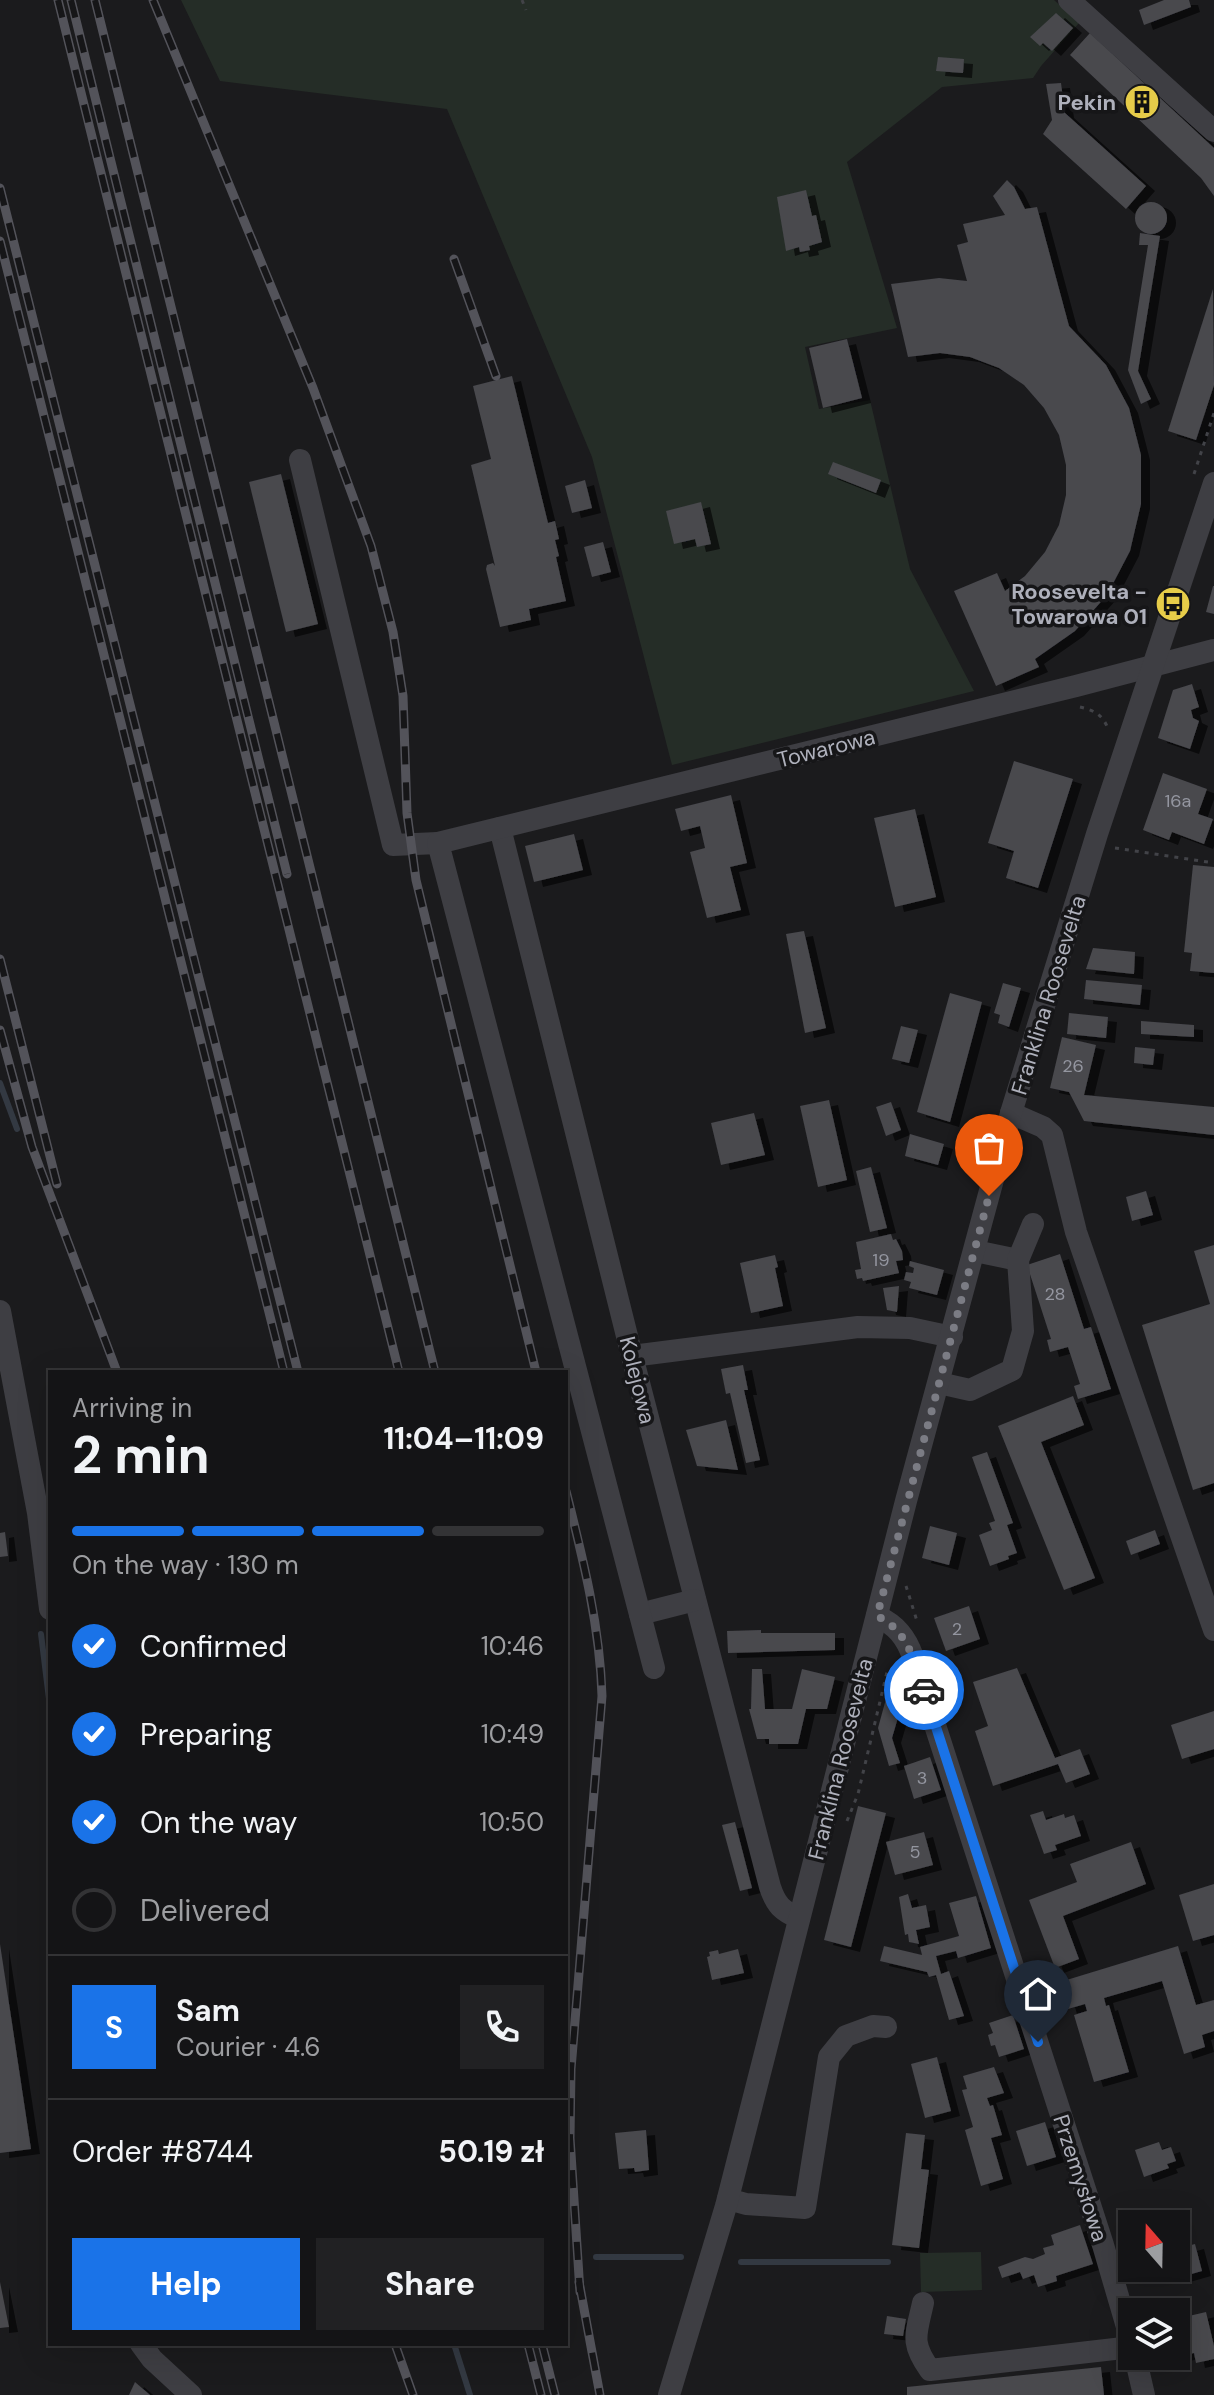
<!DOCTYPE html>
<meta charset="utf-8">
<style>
:root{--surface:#141416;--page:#212123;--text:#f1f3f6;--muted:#9d9ea1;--line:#333335;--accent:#1a73e8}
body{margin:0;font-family:"DM Sans",sans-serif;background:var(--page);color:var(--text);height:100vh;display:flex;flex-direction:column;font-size:30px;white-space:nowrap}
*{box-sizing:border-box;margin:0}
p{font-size:26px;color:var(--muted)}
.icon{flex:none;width:44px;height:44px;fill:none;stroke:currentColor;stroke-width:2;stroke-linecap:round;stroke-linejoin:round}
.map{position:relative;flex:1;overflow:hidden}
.details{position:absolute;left:48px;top:1370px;width:520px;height:976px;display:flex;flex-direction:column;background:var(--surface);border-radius:0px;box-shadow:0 8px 32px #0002,0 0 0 2px var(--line)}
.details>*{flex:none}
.needle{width:52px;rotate:340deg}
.fabs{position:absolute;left:1118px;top:2210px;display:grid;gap:16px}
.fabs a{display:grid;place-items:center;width:72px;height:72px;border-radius:0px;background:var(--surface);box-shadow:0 8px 32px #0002,0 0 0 2px var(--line);font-size:40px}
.pin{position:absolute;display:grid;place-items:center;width:68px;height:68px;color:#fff;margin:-82px -34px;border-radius:50% 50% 50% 0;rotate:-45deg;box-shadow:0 0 8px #0007}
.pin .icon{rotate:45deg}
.courier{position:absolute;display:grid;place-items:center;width:80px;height:80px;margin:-40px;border:6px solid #1a73e8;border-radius:50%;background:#fff;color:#222;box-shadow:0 2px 10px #0007}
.summary em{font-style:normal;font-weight:700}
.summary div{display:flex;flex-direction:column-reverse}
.summary{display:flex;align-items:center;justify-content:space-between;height:136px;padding:0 24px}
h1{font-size:52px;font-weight:700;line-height:60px}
.bar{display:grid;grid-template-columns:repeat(4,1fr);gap:12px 8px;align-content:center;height:96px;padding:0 24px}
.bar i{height:10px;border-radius:6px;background:var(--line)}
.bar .active{background:var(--accent)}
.bar p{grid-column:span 4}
.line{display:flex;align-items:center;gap:20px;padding:0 24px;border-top:2px solid var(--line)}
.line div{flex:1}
.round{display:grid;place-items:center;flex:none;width:84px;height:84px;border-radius:0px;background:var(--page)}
ol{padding:0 24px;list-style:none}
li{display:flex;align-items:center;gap:24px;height:88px}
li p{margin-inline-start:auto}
li .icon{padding:8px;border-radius:50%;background:var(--accent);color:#fff;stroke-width:4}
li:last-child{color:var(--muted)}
li i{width:44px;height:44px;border:4px solid var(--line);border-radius:50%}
.action{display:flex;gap:16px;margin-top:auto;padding:16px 24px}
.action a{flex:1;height:92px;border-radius:0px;background:var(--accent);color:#fff;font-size:32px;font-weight:700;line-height:92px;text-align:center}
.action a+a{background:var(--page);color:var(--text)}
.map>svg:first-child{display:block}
.green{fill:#252d27}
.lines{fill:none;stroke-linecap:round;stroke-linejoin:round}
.stream{stroke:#333942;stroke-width:6}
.building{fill:#48484d;filter:url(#shadow)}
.path{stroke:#424348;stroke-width:3;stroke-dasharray:4 6;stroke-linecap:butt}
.minor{stroke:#3e3e43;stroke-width:22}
.rail-casing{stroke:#53535a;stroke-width:9}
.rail{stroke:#161618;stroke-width:6;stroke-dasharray:18;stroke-linecap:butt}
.done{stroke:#7b7c84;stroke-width:8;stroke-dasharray:0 14.4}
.route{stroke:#1a73e8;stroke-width:10}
.labels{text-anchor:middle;stroke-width:7;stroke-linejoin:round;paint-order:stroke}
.number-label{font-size:18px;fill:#9496a0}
.poi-label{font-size:22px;font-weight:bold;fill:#aeb0bb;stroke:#161618;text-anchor:end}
.street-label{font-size:22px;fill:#aeb0bb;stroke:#161618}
</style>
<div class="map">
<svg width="1214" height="2395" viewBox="0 0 1214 2395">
<defs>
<filter id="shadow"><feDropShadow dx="9" dy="5" stdDeviation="0" flood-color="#0009"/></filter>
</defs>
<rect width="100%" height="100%" fill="#1b1b1d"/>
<g class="green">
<path d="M181,0H1054L1079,23L1041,66L1033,78L942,87L847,162L897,328L805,347L819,409L870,400L910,569L974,691L672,765L592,457L447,109L220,81Z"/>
<path d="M981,2252L982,2290L921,2292L920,2253Z"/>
</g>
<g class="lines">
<g class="stream">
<path d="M0,1083L17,1129"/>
<path d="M41,1634L50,1707"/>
<path d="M596,2257H681"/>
<path d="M741,2262H888"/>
<path d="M454,2344L470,2395"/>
</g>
</g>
<g class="building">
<path d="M1164,0H1189L1191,7L1144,25L1139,10Z"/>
<path d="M1056,13L1073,28L1052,51L1043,43L1040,46L1030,37Z"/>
<path d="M1090,33L1214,148V196L1201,178L1070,55Z"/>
<path d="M938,57L964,59L963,73L936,71Z"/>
<path d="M1061,83L1065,113L1146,186L1126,209L1043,134L1052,120L1046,84Z"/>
<path d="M1007,180L1014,187L1025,209L1037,207L1069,326L1106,365L1129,408L1141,455V504L1130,551L1107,595L1075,631L1035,659L1039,667L996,686L954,591L997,573L1005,591L1025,576L1045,552L1059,525L1066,495V465L1059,435L1044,408L1024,385L999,368L970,357L940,353L908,357L891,284L939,278L967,281L957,245L968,242L963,224L1005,215L993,196Z"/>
<path d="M806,190L812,216L816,215L822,242L809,246L810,250L800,252L799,247L786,251L777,197Z"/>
<circle cx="1151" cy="218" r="16"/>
<path d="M1140,233L1160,236L1138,371L1151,399L1141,404L1128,370L1148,245H1139Z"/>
<path d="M1213,289L1214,385L1196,440L1168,431Z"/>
<path d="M847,339L862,398L823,408L809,348Z"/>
<path d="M512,376L548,523L555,521L559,539L555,540L559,556L556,557L566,601L529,609L531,620L500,627L486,569L487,565L493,563L495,566L471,465L491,459L473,386Z"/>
<path d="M833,462L881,480L876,493L828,474Z"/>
<path d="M281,474L318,624L286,632L249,482Z"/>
<path d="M585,480L592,508L572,513L565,486Z"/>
<path d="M701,502L711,544L697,547L695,539L674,544L666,511Z"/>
<path d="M603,542L611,572L592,577L584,547Z"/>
<path d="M1213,586H1214V614L1206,612Z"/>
<path d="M1192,684L1199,707L1191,710L1193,718L1199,721L1190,749L1158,738L1173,690Z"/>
<path d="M1014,761L1073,779L1038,888L1006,878L1014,851L988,843Z"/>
<path d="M1163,773L1207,789L1198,814L1213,819L1204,844L1172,832L1169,840L1143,830Z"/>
<path d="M731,795L747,863L730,867L741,910L707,918L690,852L705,848L700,826L681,831L675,809Z"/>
<path d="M915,809L936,897L895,907L874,818Z"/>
<path d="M574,834L583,870L534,882L525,846Z"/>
<path d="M1193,865L1214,867V973L1190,971L1192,953L1184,952Z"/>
<path d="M804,931L826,1028L805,1033L786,934Z"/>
<path d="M1093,948L1135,952L1134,974L1086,969Z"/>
<path d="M1086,980L1142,985L1140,1005L1084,999Z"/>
<path d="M1003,983L1021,988L1009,1027L998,1023L1000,1015L994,1013Z"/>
<path d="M950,993L982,1002L950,1122L917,1112Z"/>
<path d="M1069,1013L1108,1017L1106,1038L1067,1034Z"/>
<path d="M1141,1021L1194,1025V1037L1141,1034Z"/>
<path d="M901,1026L918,1030L909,1063L892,1059Z"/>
<path d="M1062,1037L1096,1045L1084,1095L1214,1107V1135L1084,1121L1069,1092L1050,1088Z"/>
<path d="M1135,1047L1155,1049L1153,1065L1134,1063Z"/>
<path d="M829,1100L847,1180L818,1187L800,1106Z"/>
<path d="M891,1102L901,1130L886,1136L876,1107Z"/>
<path d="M754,1113L765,1155L721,1165L711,1123Z"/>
<path d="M910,1134L944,1144L938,1165L905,1156Z"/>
<path d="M871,1167L887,1228L870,1232L856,1171Z"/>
<path d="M1146,1191L1153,1215L1132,1221L1126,1197Z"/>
<path d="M891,1234L893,1240L896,1239L902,1251L903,1260L896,1261L899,1273L863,1281L862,1278L857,1279L855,1270L861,1269L856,1242Z"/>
<path d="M1214,1245V1483L1193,1490L1142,1325L1210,1304L1194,1251Z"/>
<path d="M1060,1254L1084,1329L1091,1327L1111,1389L1078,1399L1074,1386L1080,1384L1068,1347L1050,1352L1047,1340L1051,1339L1027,1265Z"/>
<path d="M775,1255L778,1267L775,1268L783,1306L751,1313L740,1263Z"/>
<path d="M910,1261L944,1270L937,1295L909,1288L911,1282L904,1280L906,1272L913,1273L914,1268L909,1266Z"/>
<path d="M899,1286L897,1312L887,1310L883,1288Z"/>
<path d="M743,1365L748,1390H744L760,1460L746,1463L730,1393L726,1394L721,1369Z"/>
<path d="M1073,1396L1084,1425L1041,1442L1095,1578L1064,1590L998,1426Z"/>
<path d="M726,1420L738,1470L697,1466L686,1430Z"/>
<path d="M987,1452L1013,1523L1007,1525L1017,1553L1008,1556L1009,1559L990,1566L979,1535L992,1530L989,1523L995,1521L972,1457Z"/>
<path d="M930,1526L957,1533L949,1565L922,1558Z"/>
<path d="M1155,1530L1160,1544L1131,1555L1126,1541Z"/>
<path d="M5,1532L8,1556L0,1557V1533Z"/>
<path d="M969,1606L980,1639L946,1651L934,1618Z"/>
<path d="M761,1630V1633H835V1650L728,1653L727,1631Z"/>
<path d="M1017,1668L1055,1758L1080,1749L1090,1774L1066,1783L1058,1764L993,1786L975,1731L988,1726L973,1682Z"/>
<path d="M752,1669H762L765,1709H792L802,1669L835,1677L827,1709H806L798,1744H769V1739H757L749,1709H751Z"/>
<path d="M906,1676L911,1691L901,1693L902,1704L892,1738L900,1763L889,1766L878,1728L892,1677Z"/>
<path d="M1214,1711V1749L1182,1759L1171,1725Z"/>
<path d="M930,1757L941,1790L914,1799L904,1766Z"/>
<path d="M858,1806L886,1813L851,1947L824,1940Z"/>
<path d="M1043,1811L1046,1820L1064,1814L1065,1818L1074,1815L1081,1836L1055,1845L1057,1850L1044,1854L1030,1815Z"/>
<path d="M735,1822L752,1888L740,1891L722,1825Z"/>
<path d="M924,1832L933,1865L895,1875L886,1842Z"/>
<path d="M1131,1842L1146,1884L1063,1916L1079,1959L1055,1968L1029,1900L1077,1882L1070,1864Z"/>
<path d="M1214,1884V1935L1193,1941L1179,1895Z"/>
<path d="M908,1894L912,1908L926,1905L930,1927L916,1930L919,1944L909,1942L908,1934L905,1935L899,1897Z"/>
<path d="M976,1896L991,1948L958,1958L956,1951L936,1956L941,1974L949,1971L964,2016L949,2020L936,1975L929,1977L927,1972L880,1961L884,1946L922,1955L920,1947L959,1936L949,1903Z"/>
<path d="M0,1944L31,2149L0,2153Z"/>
<path d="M1178,1946L1196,2005L1214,2000V2031L1202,2035L1205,2047L1184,2054L1162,1981L1104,1998L1106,2006L1109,2005L1129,2072L1094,2082L1074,2015L1087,2011L1085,2004L1068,2009L1060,1982Z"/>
<path d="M738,1949L744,1973L712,1980L707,1957L710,1956L709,1952L718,1950L719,1954Z"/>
<path d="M1013,2015L1024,2049L999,2057L995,2045L991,2046L988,2035L993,2033L989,2023Z"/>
<path d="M937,2057L951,2111L925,2118L911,2064Z"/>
<path d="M994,2067L1004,2093L987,2098L990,2106L993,2105L1002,2135L991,2138L1003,2179L981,2186L965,2130L973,2127L962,2090L967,2089L963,2076Z"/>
<path d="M1045,2122L1056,2157L1027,2166L1016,2131Z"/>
<path d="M646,2130L649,2170L635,2172L634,2168L619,2169L615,2133Z"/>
<path d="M906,2133L925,2135L921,2169L929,2170L919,2248L892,2245Z"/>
<path d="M1159,2142L1162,2150L1171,2147L1176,2161L1167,2164L1169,2168L1144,2177L1135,2150Z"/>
<path d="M1080,2225L1093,2264L1056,2276L1057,2281L1038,2287L1034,2275L1023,2279L1020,2272L1002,2278L998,2267L1025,2257L1033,2259L1045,2254L1043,2248L1054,2245L1051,2235Z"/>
<path d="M1195,2244L1202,2271L1174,2279L1171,2268H1176V2249Z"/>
<path d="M0,2282L9,2327L0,2328Z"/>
<path d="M1206,2312L1214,2346V2359L1196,2363L1194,2353L1176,2357V2319Z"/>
<path d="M887,2316L906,2319L903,2336L884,2334Z"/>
<path d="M1101,2367L1104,2395H907V2387Z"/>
<path d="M135,2382L150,2395H129Z"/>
</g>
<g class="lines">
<g class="path">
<path d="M522,0L526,10"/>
<path d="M1194,474L1214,413"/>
<path d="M1080,707C1096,711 1103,715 1109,731"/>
<path d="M1115,848L1214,863"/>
<path d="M906,1586L917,1621"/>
<path d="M847,1821L858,1794L887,1672L895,1667"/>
</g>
<g class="minor">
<path d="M1069,0L1214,131"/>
<path d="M300,460L393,845L438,843"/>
<path d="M500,828L632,1356L770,1887C776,1905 782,1911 799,1918"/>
<path d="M1011,1113L1043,1127L1052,1135L1076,1232L1214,1630"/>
<path d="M975,1251L1018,1260"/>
<path d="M0,1311L38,1513L50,1609"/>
<path d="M632,1356L858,1327L910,1328L952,1337"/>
<path d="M939,1383L970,1390L1012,1370L1023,1331L1018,1260L1033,1224"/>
<path d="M640,1614L695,1600"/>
<path d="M877,1616C896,1625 906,1637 913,1657L1103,2245L1132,2344"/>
<path d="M654,1668L438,843L1076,686L1214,650"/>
<path d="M728,2199L746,2204L805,2208L829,2057L846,2036L873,2026L886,2027"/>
<path d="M923,2303C916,2335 910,2342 930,2370L1132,2347"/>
<path d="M141,2344L152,2359L191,2395"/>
<path d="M1135,2356L1144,2395"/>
<path d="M669,2395L726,2206L906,1501L1011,1113L1097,834L1214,483"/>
</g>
<defs>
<g id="rail">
<path d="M58,0L399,1372"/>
<path d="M71,0L287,874"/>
<path d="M95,0L435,1372"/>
<path d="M153,0L313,388L371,546L393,632L403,696L407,813L416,880L536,1372"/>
<path d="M0,188L298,1372"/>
<path d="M0,241L284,1372"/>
<path d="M454,259L496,376"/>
<path d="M0,959L57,1184"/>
<path d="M0,1030L32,1147L117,1372"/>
<path d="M566,1491C583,1559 600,1626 602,1696L571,2069L570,2138L580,2292"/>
<path d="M579,2282L600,2395"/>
<path d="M395,2344L413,2395"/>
<path d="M528,2344L541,2395"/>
<path d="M542,2344L555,2395"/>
</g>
</defs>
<use href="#rail" class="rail-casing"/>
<use href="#rail" class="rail"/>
</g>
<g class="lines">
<path class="done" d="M924,1690C913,1659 908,1631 877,1616L989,1196"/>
<path class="route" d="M924,1690L1038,2042"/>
</g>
<defs>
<symbol id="building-disc" viewBox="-11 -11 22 22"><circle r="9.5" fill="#e6cc49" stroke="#161618"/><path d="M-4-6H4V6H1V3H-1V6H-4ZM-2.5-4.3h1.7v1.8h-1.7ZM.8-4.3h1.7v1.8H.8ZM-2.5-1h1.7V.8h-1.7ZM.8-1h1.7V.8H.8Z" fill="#111"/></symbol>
<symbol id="bus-disc" viewBox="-11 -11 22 22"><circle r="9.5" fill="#e6cc49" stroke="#161618"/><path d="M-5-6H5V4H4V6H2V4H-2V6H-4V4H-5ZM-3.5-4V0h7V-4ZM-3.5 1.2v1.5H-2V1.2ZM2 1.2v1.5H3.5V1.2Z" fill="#111"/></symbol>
</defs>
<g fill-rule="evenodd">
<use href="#building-disc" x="1122" y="82" width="40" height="40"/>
<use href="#bus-disc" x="1153" y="584" width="40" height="40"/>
</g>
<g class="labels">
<g class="number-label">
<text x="1178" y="807">16a</text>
<text x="1073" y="1072">26</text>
<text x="881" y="1266">19</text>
<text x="1055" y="1300">28</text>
<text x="957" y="1635">2</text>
<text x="922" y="1784">3</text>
<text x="915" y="1858">5</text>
</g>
<g class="poi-label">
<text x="1116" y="110">Pekin</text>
<text x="1147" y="599">Roosevelta -<tspan x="1147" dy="25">Towarowa 01</tspan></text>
</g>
<g class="street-label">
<text transform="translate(826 748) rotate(-14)" y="8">Towarowa</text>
<text transform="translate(1048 995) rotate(-73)" y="8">Franklina Roosevelta</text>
<text transform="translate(638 1380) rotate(76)" y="8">Kolejowa</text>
<text transform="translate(840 1759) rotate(-76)" y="8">Franklina Roosevelta</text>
<text transform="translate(1081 2178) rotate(72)" y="8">Przemysłowa</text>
</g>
</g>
</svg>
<div class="fabs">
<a><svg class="needle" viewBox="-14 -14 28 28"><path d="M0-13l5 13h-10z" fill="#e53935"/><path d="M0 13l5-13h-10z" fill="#9d9ea1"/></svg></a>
<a><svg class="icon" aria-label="layers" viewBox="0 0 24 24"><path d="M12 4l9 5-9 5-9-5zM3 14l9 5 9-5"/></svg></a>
</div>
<div class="pin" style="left:989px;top:1196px;background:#ea580c"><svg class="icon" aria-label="bag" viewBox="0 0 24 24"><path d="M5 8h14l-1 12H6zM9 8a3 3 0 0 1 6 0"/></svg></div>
<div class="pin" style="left:1038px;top:2042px;background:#1f2937"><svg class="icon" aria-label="home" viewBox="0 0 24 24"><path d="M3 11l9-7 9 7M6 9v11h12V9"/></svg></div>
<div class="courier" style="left:924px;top:1690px"><svg class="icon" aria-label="car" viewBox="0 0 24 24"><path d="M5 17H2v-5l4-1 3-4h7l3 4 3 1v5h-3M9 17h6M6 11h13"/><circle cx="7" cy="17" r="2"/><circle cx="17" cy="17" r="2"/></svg></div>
<section class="details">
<div class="summary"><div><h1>2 min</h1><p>Arriving in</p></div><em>11:04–11:09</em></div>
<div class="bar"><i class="active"></i><i class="active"></i><i class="active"></i><i></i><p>On the way · 130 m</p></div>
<ol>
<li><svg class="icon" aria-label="check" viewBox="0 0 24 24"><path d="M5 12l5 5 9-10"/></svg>Confirmed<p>10:46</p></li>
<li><svg class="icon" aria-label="check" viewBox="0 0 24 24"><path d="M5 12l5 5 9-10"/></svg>Preparing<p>10:49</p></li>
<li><svg class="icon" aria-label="check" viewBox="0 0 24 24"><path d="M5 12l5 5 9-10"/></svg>On the way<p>10:50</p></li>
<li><i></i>Delivered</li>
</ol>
<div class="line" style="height:144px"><b class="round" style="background:var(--accent);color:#fff">S</b><div><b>Sam</b><p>Courier · 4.6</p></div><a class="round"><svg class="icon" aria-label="phone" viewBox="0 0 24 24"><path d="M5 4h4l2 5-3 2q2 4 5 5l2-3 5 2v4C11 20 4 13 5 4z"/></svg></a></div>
<div class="line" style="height:104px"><div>Order #8744</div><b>50.19 zł</b></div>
<div class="action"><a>Help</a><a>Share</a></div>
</section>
</div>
